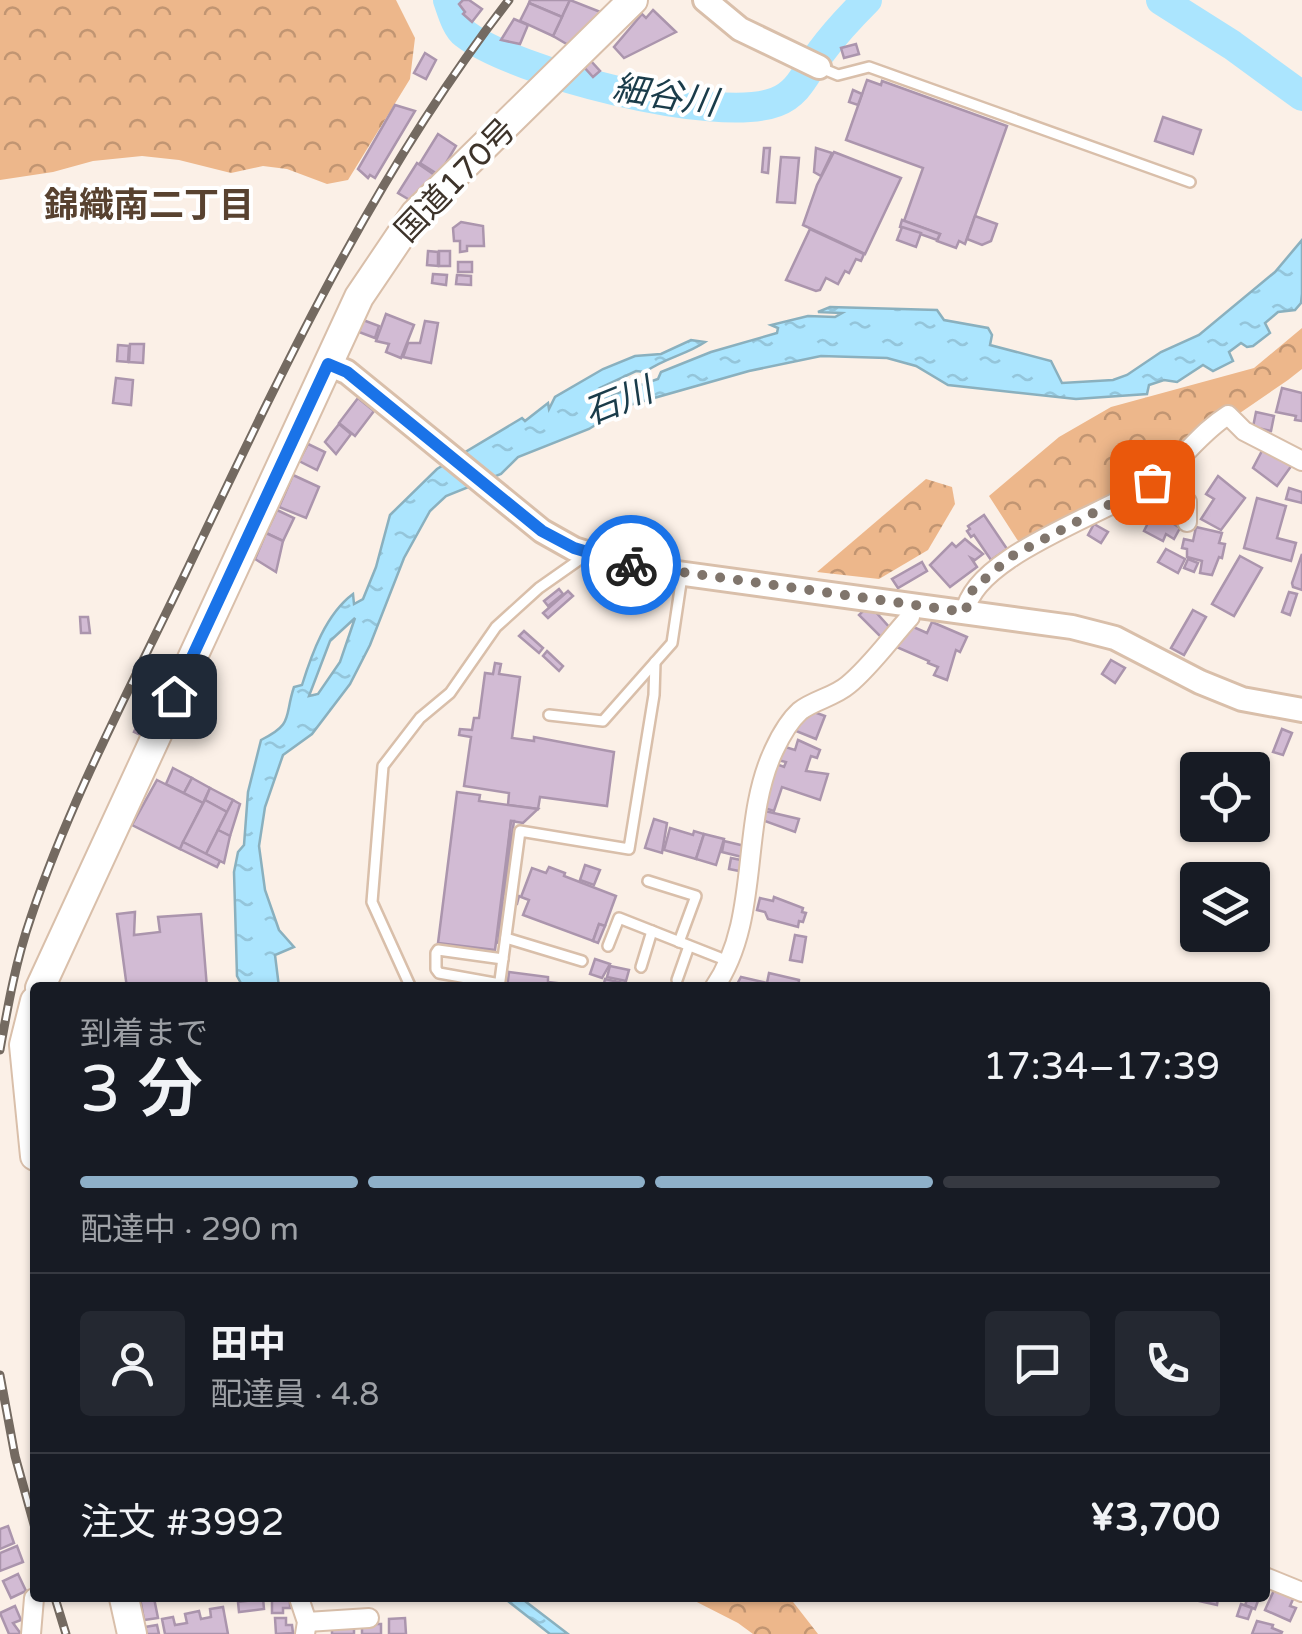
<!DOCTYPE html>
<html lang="ja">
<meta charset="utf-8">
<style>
:root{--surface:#171b24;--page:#242831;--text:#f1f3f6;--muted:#9ea1a6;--line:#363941;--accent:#8eb0c9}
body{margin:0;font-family:"Varela Round","Noto Sans JP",sans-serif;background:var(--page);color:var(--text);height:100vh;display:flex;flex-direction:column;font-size:38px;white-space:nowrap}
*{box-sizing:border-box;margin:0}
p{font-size:32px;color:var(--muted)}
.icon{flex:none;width:55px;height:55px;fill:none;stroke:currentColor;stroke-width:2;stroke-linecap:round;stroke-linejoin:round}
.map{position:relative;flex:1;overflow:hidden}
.drawer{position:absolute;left:30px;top:982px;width:1240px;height:620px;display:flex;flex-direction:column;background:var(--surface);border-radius:10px;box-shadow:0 2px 8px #0004}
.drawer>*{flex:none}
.controls{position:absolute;left:1180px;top:752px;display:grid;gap:20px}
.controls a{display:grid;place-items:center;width:90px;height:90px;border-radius:10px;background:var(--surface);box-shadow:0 2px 8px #0004;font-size:50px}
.pin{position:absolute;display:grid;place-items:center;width:85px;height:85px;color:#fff;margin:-42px;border-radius:20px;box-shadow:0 5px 15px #0006}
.courier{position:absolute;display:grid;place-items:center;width:100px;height:100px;margin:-50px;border:8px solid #1a73e8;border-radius:50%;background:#fff;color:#222;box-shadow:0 2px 12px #0007}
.summary em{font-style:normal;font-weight:600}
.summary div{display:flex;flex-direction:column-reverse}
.summary{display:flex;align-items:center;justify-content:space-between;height:170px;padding:0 50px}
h1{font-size:65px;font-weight:600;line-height:75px}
.bar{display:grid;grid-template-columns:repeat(4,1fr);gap:15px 10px;align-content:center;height:120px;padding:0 50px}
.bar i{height:12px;border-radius:8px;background:var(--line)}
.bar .selected{background:var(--accent)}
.bar p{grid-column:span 4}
.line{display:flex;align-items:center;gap:25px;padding:0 50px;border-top:2px solid var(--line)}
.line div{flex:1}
.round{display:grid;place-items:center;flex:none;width:105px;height:105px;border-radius:10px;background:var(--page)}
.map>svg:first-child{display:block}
.forest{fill:url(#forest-crowns)}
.water{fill:url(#water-ripples);stroke:#8ab0be;stroke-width:2.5;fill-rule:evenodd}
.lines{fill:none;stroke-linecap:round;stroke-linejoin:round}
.river{stroke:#abe5fe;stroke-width:30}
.building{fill:#d2bbd4;stroke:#ab95ad;stroke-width:2.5}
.service-casing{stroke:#d9bfaa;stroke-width:14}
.minor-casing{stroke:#d9bfaa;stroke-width:22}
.tertiary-casing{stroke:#d9bfaa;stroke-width:28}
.trunk-casing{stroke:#d9bfaa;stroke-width:32}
.service{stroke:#fff;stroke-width:9}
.minor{stroke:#fff;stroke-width:18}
.tertiary{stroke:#fff;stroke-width:22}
.trunk{stroke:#fff;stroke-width:28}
.rail-casing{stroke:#746a61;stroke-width:9}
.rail{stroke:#fff;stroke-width:5;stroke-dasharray:15;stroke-linecap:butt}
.done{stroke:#80756c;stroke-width:10;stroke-dasharray:0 18}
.route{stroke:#1a73e8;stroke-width:12}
.labels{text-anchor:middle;stroke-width:8;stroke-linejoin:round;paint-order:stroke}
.street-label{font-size:32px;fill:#3d332a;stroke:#fff}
.water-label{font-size:35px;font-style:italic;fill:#1a3c4a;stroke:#fff}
.neighbourhood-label{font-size:35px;font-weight:bold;fill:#584230;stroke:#fff}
</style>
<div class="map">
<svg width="1302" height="1634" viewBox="0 0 1302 1634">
<defs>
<pattern id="forest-crowns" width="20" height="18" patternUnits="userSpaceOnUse" patternTransform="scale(2.5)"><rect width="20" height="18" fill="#edb78b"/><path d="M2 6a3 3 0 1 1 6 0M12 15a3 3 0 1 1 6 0" fill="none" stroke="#c19572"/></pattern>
<pattern id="water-ripples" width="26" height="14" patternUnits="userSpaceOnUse" patternTransform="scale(2.5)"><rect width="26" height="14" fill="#abe5fe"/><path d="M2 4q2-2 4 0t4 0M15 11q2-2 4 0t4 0" fill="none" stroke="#94c5da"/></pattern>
</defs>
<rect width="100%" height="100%" fill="#fbf0e7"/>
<g class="forest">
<path d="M0,0H396L415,38L410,79L348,180L327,184L287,169L263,166L231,173L179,160L142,156L93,161L53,172L0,180Z"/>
<path d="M1302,328V369L1288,380L1148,476L1020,544L989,496L1059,437L1111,407L1254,368Z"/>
<path d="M926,479L952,487L955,504L928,550L879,579L817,572Z"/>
<path d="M689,1598H790L818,1634H753L738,1623Z"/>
</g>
<g class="water">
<path d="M1302,240V294L1301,303L1295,310L1278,312L1265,323L1270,333L1253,346L1247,347L1241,343L1229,352L1233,361L1213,371L1203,365L1177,382L1164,380L1149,385L1147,394L1076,399L948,385L916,366L887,358L821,356L749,371L626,406L589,429L518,457L501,474L446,496L430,511L404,558L370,645L350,684L312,734L283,755L265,807L259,846L265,890L279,930L294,947L275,955L279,987H243L237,976L234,872L238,852L244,845L248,792L261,740C294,724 284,717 294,687L302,685C312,653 326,614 353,594L354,604L363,599L376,567L390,515L437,469L522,418L525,421L548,403L549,409L555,397L603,369L635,356L661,354L691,340L705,342C686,355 664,358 645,372L636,371L602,387L611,388L612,395L658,379L661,372L711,352L777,333L778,328L771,325L808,316L835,317L842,313L818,312L830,307L937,310L944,320L988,328L992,335L990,345L1051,361L1062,383L1113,380L1127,375L1161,352L1199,335L1275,272ZM355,618L340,662L318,694L309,696L330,641Z"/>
<path d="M504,1598H521L568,1634H550Z"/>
</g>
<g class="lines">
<g class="river">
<path d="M448,0C452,11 456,27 465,34C514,72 717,125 776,102C800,93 806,71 821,52C835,33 851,16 867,0"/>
<path d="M1161,0L1232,45L1302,96"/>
</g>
</g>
<g class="building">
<path d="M463,0H469L482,9L472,22L463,14L465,12L459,4Z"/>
<path d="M530,0H570L562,17L529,3Z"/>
<path d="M570,0L603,13L570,46L553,36Z"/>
<path d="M529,3L562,17L553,36L520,21Z"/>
<path d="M653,10L676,32L624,58L614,47L642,14L646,18Z"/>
<path d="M514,19L528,25L520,44L501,40Z"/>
<path d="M856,44L859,54L844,58L841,48Z"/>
<path d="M425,53L436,60L426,79L414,73Z"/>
<path d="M591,61L600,71L593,77L584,67Z"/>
<path d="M867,80L881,85L882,81L1007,126L965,244L959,241L956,248L937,241L940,234L904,221L923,168L846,140Z"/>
<path d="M853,90L862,94L858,105L849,102Z"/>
<path d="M395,105L415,111L375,178L370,175L368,178L358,169Z"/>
<path d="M1163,117L1201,130L1193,154L1155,141Z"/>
<path d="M438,134L456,146L439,175L420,163Z"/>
<path d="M764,148H770L768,173L762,172Z"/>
<path d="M816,148L832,153L821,176L814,172Z"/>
<path d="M834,152L901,178L865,254L803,225L817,185Z"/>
<path d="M781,157L799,158L795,203L777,202Z"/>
<path d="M417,163L436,176L413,202L398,193Z"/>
<path d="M975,216L997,224L991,241L982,245L967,239Z"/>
<path d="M902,220L940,234L937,240L900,227Z"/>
<path d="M461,222L483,226L484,246H467V251L460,252V241H454L453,228Z"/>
<path d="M902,227L921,233L916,247L897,240Z"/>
<path d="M810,229L864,254L861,261L856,259L849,273L845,271L838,284L826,278L820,290L816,291L786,280Z"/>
<path d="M428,251L438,252V266L427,265Z"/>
<rect x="439" y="251" width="11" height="15"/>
<rect x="458" y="262" width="14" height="10"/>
<path d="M433,274L447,275L446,285L432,283Z"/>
<path d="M457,275L471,276V285L456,284Z"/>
<path d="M386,314L414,325L401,358L386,352L389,344L376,341Z"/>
<path d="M363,320L379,326L375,338L359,332Z"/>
<path d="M425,321L438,323L431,363L403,357L408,343H420Z"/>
<path d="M130,344H144L143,363L129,362Z"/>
<path d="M118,345L129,346L128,362L117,361Z"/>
<path d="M116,378L133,380L131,405L113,403Z"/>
<path d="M1282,388L1302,393V421L1295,420L1296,416L1276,412Z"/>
<path d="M358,398L374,411L355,436L339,423Z"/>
<path d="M1256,412L1274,416L1271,431L1253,427Z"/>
<path d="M339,424L351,434L336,454L325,442Z"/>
<path d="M308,444L325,452L317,470L299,461Z"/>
<path d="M1263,449L1292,465L1277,486L1253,468Z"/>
<path d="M293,475L319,487L306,518L279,507Z"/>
<path d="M1218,476L1245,498L1221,530L1201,519L1214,499L1206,494Z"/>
<path d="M1289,488L1302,492V503L1286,499Z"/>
<path d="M1147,489L1158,495L1153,504L1178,517L1174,524L1180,528L1174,539L1166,534L1163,541L1144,531L1148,523L1119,512L1126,499L1134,496L1141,500Z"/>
<path d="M1257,498L1286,506L1277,538L1296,543L1291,561L1244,548Z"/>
<path d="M277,510L294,518L283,541L266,533Z"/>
<path d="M984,515L1007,549L991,560L974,535L971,537L967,531L970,529L968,526Z"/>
<path d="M1094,524L1108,532L1101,543L1088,535Z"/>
<path d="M1196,527L1222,533L1219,543L1225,544L1222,558L1219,557L1212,575L1200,573L1202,561L1187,557V549L1182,548L1184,539L1193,541Z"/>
<path d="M266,533L283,541L276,572L255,559Z"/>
<path d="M965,539L983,554L975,560L971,558L977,567L950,587L930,565L952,543L956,547Z"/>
<path d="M1166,549L1185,559L1178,573L1158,562Z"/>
<path d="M1302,554V590L1293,587L1292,583Z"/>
<path d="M1240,556L1262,568L1234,616L1212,604Z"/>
<path d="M1188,559L1198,563L1194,572L1184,568Z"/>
<path d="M922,562L927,571L898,588L892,579Z"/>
<path d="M559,589L563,594L548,606L544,601Z"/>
<path d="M568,591L573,596L548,618L543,613Z"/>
<path d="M1289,592L1297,594L1290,615L1282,612Z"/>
<path d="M866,608L873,609L890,628L881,637L859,615Z"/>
<path d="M1193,610L1206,617L1184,655L1171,648Z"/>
<path d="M80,617H88L90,633H81Z"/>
<path d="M932,622L967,637L960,652L956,650L947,680L934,675L938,667L928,663L929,661L892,645L909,625L927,633Z"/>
<path d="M524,631L543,648L539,653L519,636Z"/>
<path d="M547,651L563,666L559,671L543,656Z"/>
<path d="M1111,660L1125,668L1115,683L1102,674Z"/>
<path d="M495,663L501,664L499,674L520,677L512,738L534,741V737L614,752L607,806L540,797L538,809L508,805L509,793L464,786L471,737L459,735L460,729L472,730L474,718H479L485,673L493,674Z"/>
<path d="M157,684L166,688L159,704L150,700Z"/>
<path d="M147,705L156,709L143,736L134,732Z"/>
<path d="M814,712L825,716L816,739L791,729Z"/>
<path d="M1282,729L1292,733L1283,755L1273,752Z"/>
<path d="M798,740L820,750L817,758L811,756L806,771L828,774L820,800L782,787L774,811L761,807L774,763L784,767L786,762L778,760L782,746L795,750Z"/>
<path d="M173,768L192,778L184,793L166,784Z"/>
<path d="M192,778L210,788L203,803L184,793Z"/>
<path d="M157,780L203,803L180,849L132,825Z"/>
<path d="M210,788L233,800L227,812L205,800Z"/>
<path d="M457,792L480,795L479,801L538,809L523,823L511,821L495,950L438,943Z"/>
<path d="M205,800L227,812L206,854L183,842Z"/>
<path d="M233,800L240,804L230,836L218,830Z"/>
<path d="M765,811L799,819L795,832L762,820Z"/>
<path d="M654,819L667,823L662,853L645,848Z"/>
<path d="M511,821H514L504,894L519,896L517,904L503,903L498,944Z"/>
<path d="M670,828L693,835L694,831L704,834L696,859L664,850Z"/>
<path d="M218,830L230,836L224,863L206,854Z"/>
<path d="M704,834L724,839L716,865L696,859Z"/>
<path d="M724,841L749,847L746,858L722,852Z"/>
<path d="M183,842L220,861L217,867L180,849Z"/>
<path d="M731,858L746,861L744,872L729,869Z"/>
<path d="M585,865L600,870L594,885L580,880Z"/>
<path d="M549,867L565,873L564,876L616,896L605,926L599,924L593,941L523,915L529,900L521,897L532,868L546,873Z"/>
<path d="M774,897L803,908L802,912L806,913L803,922L799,921L798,927L768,919L765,912L757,910L760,898L773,901Z"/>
<path d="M135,912L134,935L160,932L158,917L201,914L207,988H127L117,914Z"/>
<path d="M599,924L605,926L598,943L593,941Z"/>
<path d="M795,935L806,937L802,962L790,960Z"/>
<path d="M595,959L610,964L602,978L590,974Z"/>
<path d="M610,966L629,970L626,981L607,977Z"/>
<path d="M509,972L548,977V982L566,984L565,988H507Z"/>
<path d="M769,973L799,980L798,988H735L741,977L767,983Z"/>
<path d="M605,979L646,988H603Z"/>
<path d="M8,1526L14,1543L0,1549V1529Z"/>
<path d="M17,1546L23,1562L0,1571V1553Z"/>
<path d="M18,1574L26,1591L11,1598L3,1581Z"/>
<path d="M1275,1588L1294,1597L1290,1606L1296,1608L1290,1621L1265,1610Z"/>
<path d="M140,1598H154L158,1618L144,1620Z"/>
<path d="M247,1598H263L264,1609L239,1612L238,1602L247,1601Z"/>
<path d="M272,1598L290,1601V1608H283V1613H272Z"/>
<path d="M1199,1598H1218L1217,1605L1199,1601Z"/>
<path d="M1248,1598H1259L1255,1609L1245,1605Z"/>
<path d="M1241,1604L1252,1608L1248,1619L1237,1616Z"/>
<path d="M15,1606L21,1620L13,1623L21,1634H9L0,1613Z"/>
<path d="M223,1607L228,1634H165L162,1619L173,1617L175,1625L187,1623L185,1614L199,1611L201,1619L211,1617L210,1609Z"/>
<path d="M275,1618H286V1625H292L293,1633L276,1634Z"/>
<path d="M405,1618L406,1634H389V1619Z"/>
<path d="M1257,1621L1273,1625L1272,1628L1282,1632L1281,1634H1252Z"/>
<rect x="362" y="1624" width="19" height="10"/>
<path d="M157,1625L159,1634H147L145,1627Z"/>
<path d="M354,1625V1634H332V1626Z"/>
</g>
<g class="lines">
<defs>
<g id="service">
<path d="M821,68L838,75L869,67L1190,182"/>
<path d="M549,715L603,721L672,643L682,576"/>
<path d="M648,881L696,896L679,942"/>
<path d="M506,938L582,961"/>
<path d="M608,946L619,918L728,961"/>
<path d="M641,967L652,931"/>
<path d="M677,980L689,946"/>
<path d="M500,984L439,973L436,969V953L438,950L503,959"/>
<path d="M411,988L372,902L383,766L420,718L450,693L496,627L539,588L586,555"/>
<path d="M499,988L520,831L629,849L654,695L655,662"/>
</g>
<g id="minor">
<path d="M1152,481L1187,502V522"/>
<path d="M965,612C975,553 1113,513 1159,477C1184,458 1201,432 1228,415L1244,431L1302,461"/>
<path d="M714,988C762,918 739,824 774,750C780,737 790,720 800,711C814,700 834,697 848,685C871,666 890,639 910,617L912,604"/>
<path d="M1265,1577L1302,1592"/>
<path d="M299,1598L307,1622L305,1634"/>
<path d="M307,1622L369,1618"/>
<path d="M31,1634L34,1598"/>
</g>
<g id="tertiary">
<path d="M705,0L740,29L819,67"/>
<path d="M328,364L347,372L542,531L574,549L616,562L663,571L1072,627L1115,638L1200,682L1242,699L1302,710"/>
</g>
<g id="trunk">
<path d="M40,988L359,297L415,214L633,0"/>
<path d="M35,1001L24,1045L35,1156"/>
<path d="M124,1598L132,1634"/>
</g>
</defs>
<use href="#service" class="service-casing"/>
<use href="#minor" class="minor-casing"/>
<use href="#tertiary" class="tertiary-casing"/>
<use href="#trunk" class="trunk-casing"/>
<use href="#service" class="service"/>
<use href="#minor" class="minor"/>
<use href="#tertiary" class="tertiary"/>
<use href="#trunk" class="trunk"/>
<defs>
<g id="rail">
<path d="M0,1050C8,1005 16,960 31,917C71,798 132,685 186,572C280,375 374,173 509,0"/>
<path d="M0,1375L15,1456L35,1528"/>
<path d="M55,1598L66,1634"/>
</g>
</defs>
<use href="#rail" class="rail-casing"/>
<use href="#rail" class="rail"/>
</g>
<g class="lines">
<path class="done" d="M631,565L965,612L973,589L1012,556L1152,482"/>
<path class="route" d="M174,696L328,364L347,372L542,531L574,548L631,565"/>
</g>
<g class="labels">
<g class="street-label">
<text transform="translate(455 180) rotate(-46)" y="11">国道170号</text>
</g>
<g class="water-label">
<text transform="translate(665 95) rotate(9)" y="12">細谷川</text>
<text transform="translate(618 401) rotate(-22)" y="12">石川</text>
</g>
<g class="neighbourhood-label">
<text x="149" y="217">錦織南二丁目</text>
</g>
</g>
</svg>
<div class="controls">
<a><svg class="icon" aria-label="locate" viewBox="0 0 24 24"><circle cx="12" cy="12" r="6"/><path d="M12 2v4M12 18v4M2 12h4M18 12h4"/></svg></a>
<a><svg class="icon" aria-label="layers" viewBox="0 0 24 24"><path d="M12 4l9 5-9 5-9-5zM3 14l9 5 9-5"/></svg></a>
</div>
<div class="pin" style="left:1152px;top:482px;background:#ea580c"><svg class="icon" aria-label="bag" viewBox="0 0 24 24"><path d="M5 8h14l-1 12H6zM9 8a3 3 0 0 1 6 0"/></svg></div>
<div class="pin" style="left:174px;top:696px;background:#1f2937"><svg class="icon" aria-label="home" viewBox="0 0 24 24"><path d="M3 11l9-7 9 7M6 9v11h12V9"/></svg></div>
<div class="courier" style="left:631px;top:565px"><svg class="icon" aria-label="bike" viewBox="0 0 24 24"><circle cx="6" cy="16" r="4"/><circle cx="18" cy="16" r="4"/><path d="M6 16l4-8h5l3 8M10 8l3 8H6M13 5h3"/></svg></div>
<section class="drawer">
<div class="summary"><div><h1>3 分</h1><p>到着まで</p></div><em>17:34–17:39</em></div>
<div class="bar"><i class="selected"></i><i class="selected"></i><i class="selected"></i><i></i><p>配達中 · 290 m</p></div>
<div class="line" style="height:180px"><a class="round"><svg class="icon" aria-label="person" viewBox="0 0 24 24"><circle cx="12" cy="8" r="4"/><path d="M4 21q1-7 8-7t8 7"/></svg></a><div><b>田中</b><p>配達員 · 4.8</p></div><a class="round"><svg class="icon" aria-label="chat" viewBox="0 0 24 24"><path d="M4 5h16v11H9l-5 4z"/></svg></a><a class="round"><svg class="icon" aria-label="phone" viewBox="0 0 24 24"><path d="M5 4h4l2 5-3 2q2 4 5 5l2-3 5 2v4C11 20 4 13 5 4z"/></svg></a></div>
<div class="line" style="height:130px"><div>注文 #3992</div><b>¥3,700</b></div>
</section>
</div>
